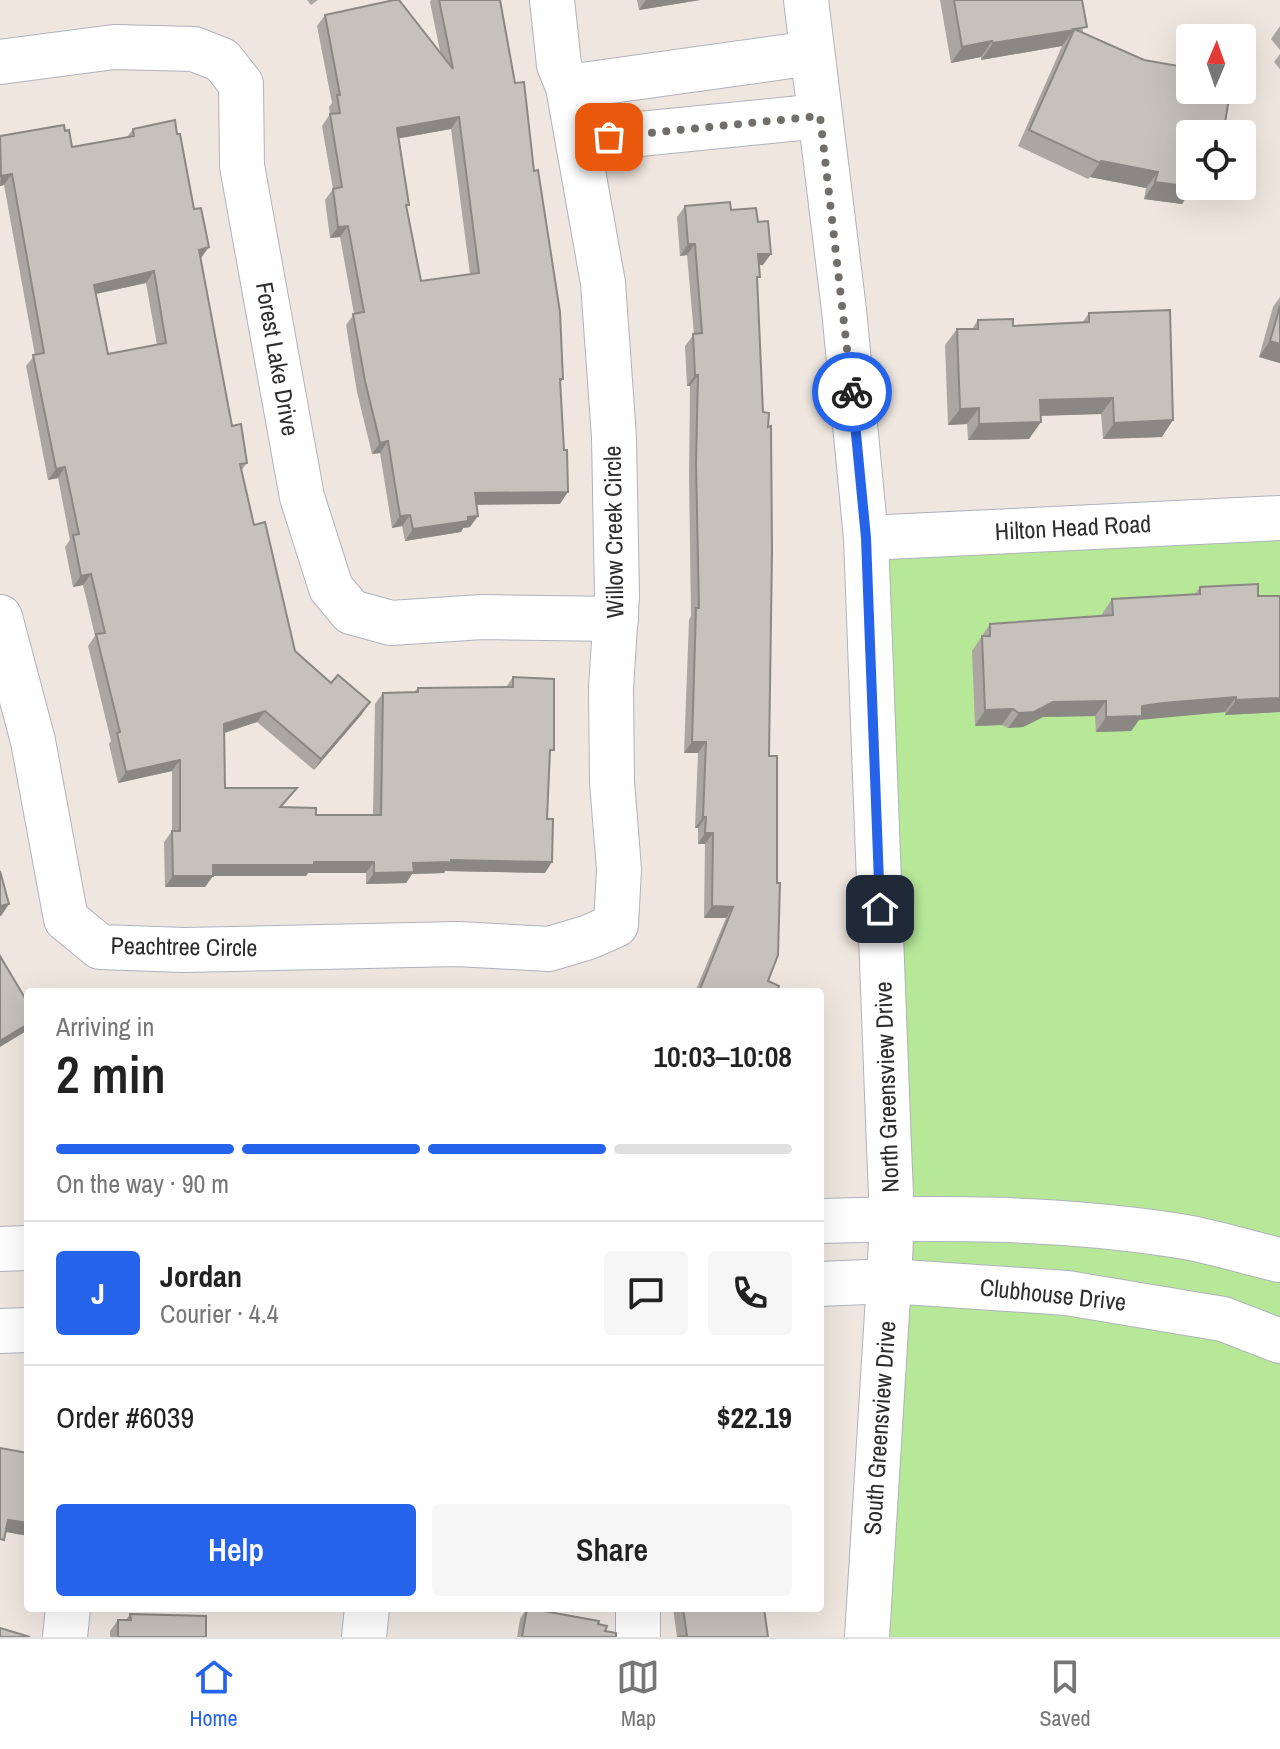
<!DOCTYPE html>
<meta charset="utf-8">
<style>
:root{--surface:#fff;--page:#f6f6f6;--text:#222;--muted:#767676;--line:#e0e0e0;--accent:#2563eb}
body{margin:0;font-family:"Archivo Narrow",sans-serif;background:var(--page);color:var(--text);height:100vh;display:flex;flex-direction:column;font-size:30px;white-space:nowrap}
*{box-sizing:border-box;margin:0}
p{font-size:26px;color:var(--muted)}
.icon{flex:none;width:44px;height:44px;fill:none;stroke:currentColor;stroke-width:2;stroke-linecap:round;stroke-linejoin:round}
.map{position:relative;flex:1;overflow:hidden}
.panel{position:absolute;left:24px;top:988px;width:800px;height:624px;display:flex;flex-direction:column;background:var(--surface);border-radius:8px;box-shadow:0 8px 32px #0002}
.panel>*{flex:none}
.needle{width:52px;rotate:2deg}
.tools{position:absolute;left:1176px;top:24px;display:grid;gap:16px}
.tools a{display:grid;place-items:center;width:80px;height:80px;border-radius:8px;background:var(--surface);box-shadow:0 8px 32px #0002;font-size:40px}
.pin{position:absolute;display:grid;place-items:center;width:68px;height:68px;color:#fff;margin:-34px;border-radius:16px;box-shadow:0 4px 12px #0006}
.courier{position:absolute;display:grid;place-items:center;width:80px;height:80px;margin:-40px;border:6px solid #2563eb;border-radius:50%;background:#fff;color:#222;box-shadow:0 2px 10px #0007}
.head em{font-style:normal;font-weight:600}
.head div{display:flex;flex-direction:column-reverse}
.head{display:flex;align-items:center;justify-content:space-between;height:136px;padding:0 32px}
h1{font-size:52px;font-weight:600;line-height:60px}
.bar{display:grid;grid-template-columns:repeat(4,1fr);gap:12px 8px;align-content:center;height:96px;padding:0 32px}
.bar i{height:10px;border-radius:6px;background:var(--line)}
.bar .selected{background:var(--accent)}
.bar p{grid-column:span 4}
.line{display:flex;align-items:center;gap:20px;padding:0 32px;border-top:2px solid var(--line)}
.line div{flex:1}
.round{display:grid;place-items:center;flex:none;width:84px;height:84px;border-radius:8px;background:var(--page)}
.action{display:flex;gap:16px;margin-top:auto;padding:16px 32px}
.action a{flex:1;height:92px;border-radius:8px;background:var(--accent);color:#fff;font-size:32px;font-weight:600;line-height:92px;text-align:center}
.action a+a{background:var(--page);color:var(--text)}
.tabs{display:flex;justify-content:space-around;align-items:center;height:112px;border-top:2px solid var(--line);background:var(--surface);font-size:22px;color:var(--muted)}
.tabs a{display:grid;justify-items:center;gap:4px}
.tabs .selected{color:var(--accent)}
.map>svg:first-child{display:block}
.green{fill:#b6e898}
.lines{fill:none;stroke-linecap:round;stroke-linejoin:round}
.minor-casing{stroke:#afb2bd;stroke-width:46}
.minor{stroke:#fff;stroke-width:44}
.wall{fill:#aba6a1;fill-rule:evenodd}
.shaded-wall{fill:#8b8783}
.building{fill:#c7c1bb;stroke:#8b8783;stroke-width:2;fill-rule:evenodd}
.done{stroke:#716e6b;stroke-width:8;stroke-dasharray:0 14.4}
.route{stroke:#2563eb;stroke-width:10}
.labels{text-anchor:middle;stroke-width:8;stroke-linejoin:round;paint-order:stroke}
.street-label{font-size:24px;fill:#2d2d2d;stroke:#fff}
</style>
<div class="map">
<svg width="1280" height="1637" viewBox="0 0 1280 1637">
<rect width="100%" height="100%" fill="#efe7df"/>
<path class="green" d="M1280,520V1637H881L861,537Z"/>
<g class="lines">
<defs>
<g id="minor">
<path d="M806,0L844,310L866,538L889,1147L892,1218L889,1281L867,1637"/>
<path d="M0,62L114,47L194,49L222,60L241,84L242,166L302,497L331,588L351,612L391,623L482,617L616,619"/>
<path d="M568,87L812,53"/>
<path d="M579,140L820,116"/>
<path d="M866,538L1280,518"/>
<path d="M0,617L33,741L66,919L100,947L184,950L458,944L549,949L589,937L616,925L619,869L612,782L611,688L617,596L614,437L603,283L568,87L559,65L552,0"/>
<path d="M820,1221C938,1217 1056,1217 1173,1235C1209,1240 1245,1252 1280,1260"/>
<path d="M0,1249L28,1248"/>
<path d="M820,1284L889,1281L1067,1293L1223,1319L1280,1341"/>
<path d="M0,1331L28,1330"/>
<path d="M638,1608V1637"/>
<path d="M65,1637L68,1608"/>
<path d="M364,1637L367,1608"/>
</g>
</defs>
<use href="#minor" class="minor-casing"/>
<use href="#minor" class="minor"/>
</g>
<g class="wall">
<path d="M307,0H318L311,5Z"/>
<path d="M431,0H500L515,83L534,171L563,379L560,383V504H476L470,527L463,528L461,532L405,541L402,526L392,528L380,453L372,454L357,392L346,325L354,314L340,237L330,238L325,200L333,189L322,126L330,114L329,107L332,103L317,26L325,15L440,51L430,2ZM451,129L470,274L421,281L407,208L399,138Z"/>
<path d="M637,0H700L639,10Z"/>
<path d="M940,0H1082L1083,33L1190,134L1182,204L1144,199L1146,188L1090,177L1088,179L1018,146L1062,46L981,60V57L951,63Z"/>
<path d="M1280,26V50L1271,39Z"/>
<path d="M1280,54V69L1274,62Z"/>
<path d="M133,129L201,259L232,426L247,463L241,471L254,525L295,651L362,714L314,770L257,722L225,733V788H297L282,807L316,815H373L375,704L383,693L414,692L418,688L506,687L513,677L549,756L545,873L445,871L444,873L412,874L406,883L366,884V873H308L306,876H213L205,887H165L164,842L172,831V771L118,783L109,744L111,741L88,646L95,636L83,585L73,587L65,547L70,540L58,478L48,480L26,366L35,355L4,185L0,186V136L65,131L72,147L127,137ZM146,283L157,345L108,354L96,294Z"/>
<path d="M685,206L731,210L763,265H759L757,281L769,756L768,981L777,992H695L726,918H704L705,844H698V828H695L698,753H684L689,620L691,616L689,476L690,386H687L685,346L694,334L687,255L680,256L677,217Z"/>
<path d="M1280,297V363L1259,357L1273,307Z"/>
<path d="M1089,313L1162,437L1103,439L1101,414L1040,416L1029,439L968,440L967,424L948,425L945,345L957,329H972L978,320L1013,326L1082,323Z"/>
<path d="M1200,587L1258,596H1280V712L1225,715V712L1153,718L1139,720L1131,731L1096,732L1095,716L1043,717L1023,727L1008,728L1002,725L975,726L972,651L990,624L1102,616V614L1112,599L1194,595Z"/>
<path d="M527,1608L598,1624L605,1631L616,1637H517L520,1619Z"/>
<path d="M673,1608H769L764,1614L768,1637H677Z"/>
<path d="M130,1614L206,1637H110V1631L118,1620H126Z"/>
</g>
<g class="shaded-wall">
<path d="M646,0H700L639,10Z"/>
<path d="M1074,30L1062,46L981,60L993,43Z"/>
<path d="M992,41L981,57L951,63L962,47Z"/>
<path d="M459,117L451,129L390,140L397,128Z"/>
<path d="M1101,161L1158,172L1146,188L1090,177Z"/>
<path d="M12,174L4,185L0,186L1,176Z"/>
<path d="M1155,182L1193,187L1182,204L1144,199Z"/>
<path d="M348,226L340,237L330,238L338,227Z"/>
<path d="M688,244H695L687,255L680,256Z"/>
<path d="M209,247L201,258L199,250Z"/>
<path d="M758,254H771L763,265L750,266Z"/>
<path d="M154,271L146,283L86,296L94,285Z"/>
<path d="M1270,341L1280,344V363L1259,357Z"/>
<path d="M695,375H698L690,386H687Z"/>
<path d="M1113,398L1101,414L1028,416L1040,400Z"/>
<path d="M979,408L967,424L948,425L960,409Z"/>
<path d="M1173,420L1162,437L1103,439L1114,423Z"/>
<path d="M1041,422L1029,439L968,440L979,424Z"/>
<path d="M388,441L380,453L372,454L380,443Z"/>
<path d="M65,467L58,478L48,480L56,469Z"/>
<path d="M568,492L560,504L467,505L475,493Z"/>
<path d="M410,515L402,526L392,528L400,516Z"/>
<path d="M478,516L470,527L463,528L461,532L405,541L413,529Z"/>
<path d="M91,574L83,585L73,587L81,576Z"/>
<path d="M1236,697L1225,712L1139,720L1131,731L1096,732L1106,717L1142,706L1163,703Z"/>
<path d="M1280,698V712L1225,715L1236,700Z"/>
<path d="M1106,701L1095,716L1043,717L1023,727L1008,728L1019,713L1053,702Z"/>
<path d="M370,702L362,714L314,770L321,759Z"/>
<path d="M1013,709L1002,725L975,726L985,710Z"/>
<path d="M265,711L257,722L217,735L224,724Z"/>
<path d="M692,742H706L698,753H684Z"/>
<path d="M180,760L172,771L118,783L126,772Z"/>
<path d="M703,817H706L698,828H695Z"/>
<path d="M705,833H713L705,844H698Z"/>
<path d="M451,860L552,862L545,873L445,871L444,873L412,874L406,883L366,884L374,873L413,863Z"/>
<path d="M314,862H374L366,873H308L306,876H213L205,887H165L173,876L213,865Z"/>
<path d="M9,904L1,916H0V906Z"/>
<path d="M712,906L733,907L726,918H704Z"/>
<path d="M28,1024V1030L0,1047V1041Z"/>
<path d="M8,1520L28,1523V1536L0,1531Z"/>
</g>
<g class="building">
<path d="M394,0H399L453,69L439,0H500L515,83L524,82L534,171L538,170L560,312L563,379H560L564,450H567L568,492L475,493L478,516L468,517V521L413,529L410,515L400,516L388,441L380,443L365,381L353,314L364,312L348,226L338,227L333,189L342,187L330,114L340,113L337,95H340L325,15ZM459,117L479,273L421,281L406,205H409L397,128Z"/>
<path d="M954,0H1082L1087,27L1074,29L1144,60L1190,68V90H1214L1230,93L1223,134H1190V186H1193V187L1155,182L1158,172L1101,161L1100,163L1029,130L1074,30L993,43L992,41L962,47Z"/>
<path d="M175,120L177,134H180L194,209L201,208L209,247L199,250L232,426L241,424L247,463L240,464L254,525L265,522L295,651L331,683L338,675L370,702L321,759L265,711L224,724L225,788H297L280,807L316,808V815H381L383,693L418,692V688L513,687V677L554,679V750H550L547,819H553L552,862L451,860V862L413,863L414,872L374,873V862H314V865H213V876H173L172,831H180V760L126,772L117,733L120,732L96,634L105,633L91,574L81,576L73,535L79,534L65,467L56,469L33,355L44,353L12,174L1,176L0,136L64,125L65,131L69,130L72,147L134,136L133,129ZM154,271L166,343L108,354L94,285Z"/>
<path d="M730,202L731,210L756,208L758,222L768,221L771,254H758L760,277H757L763,412L769,413L768,427L771,426L772,551L769,756H777V883H780L778,955L768,981L779,986L777,992H699L733,907L712,906L713,833H705L706,817H703L706,742H692L696,608H699L696,464L698,375H695L693,334L702,333L695,244H688L685,206Z"/>
<path d="M1280,306V344L1270,341Z"/>
<path d="M1170,310L1173,420L1114,423L1113,398L1040,400L1041,422L979,424V408L960,409L957,329H978V320L1013,319V326L1089,322V313Z"/>
<path d="M1258,584V596H1280V698L1236,700V697L1163,703L1142,706V716L1106,717V701L1053,702L1034,712L1019,713L1013,709L985,710L982,636H990V624L1113,615L1112,599L1200,594V587Z"/>
<path d="M0,871L9,904L0,906Z"/>
<path d="M0,956L28,1003V1024L0,1041Z"/>
<path d="M0,1448L28,1453V1523L8,1520L4,1540L0,1539Z"/>
<path d="M527,1608L599,1621L598,1624L607,1626L605,1631L616,1633V1637H522Z"/>
<path d="M683,1608H764L768,1637H677L687,1636Z"/>
<path d="M130,1614L206,1616V1637H118V1620H131Z"/>
<path d="M0,1628L30,1637H0Z"/>
</g>
<g class="lines">
<path class="done" d="M609,137L820,116L852,392"/>
<path class="route" d="M852,392L866,538L880,909"/>
</g>
<g class="labels">
<g class="street-label">
<text transform="translate(277 359) rotate(80)" y="8">Forest Lake Drive</text>
<text transform="translate(1073 528) rotate(-3)" y="8">Hilton Head Road</text>
<text transform="translate(614 532) rotate(-91)" y="8">Willow Creek Circle</text>
<text transform="translate(184 947) rotate(1)" y="8">Peachtree Circle</text>
<text transform="translate(887 1087) rotate(-92)" y="8">North Greensview Drive</text>
<text transform="translate(1053 1295) rotate(6)" y="8">Clubhouse Drive</text>
<text transform="translate(880 1428) rotate(-86)" y="8">South Greensview Drive</text>
</g>
</g>
</svg>
<div class="tools">
<a><svg class="needle" viewBox="-14 -14 28 28"><path d="M0-13l5 13h-10z" fill="#e53935"/><path d="M0 13l5-13h-10z" fill="#767676"/></svg></a>
<a><svg class="icon" aria-label="locate" viewBox="0 0 24 24"><circle cx="12" cy="12" r="6"/><path d="M12 2v4M12 18v4M2 12h4M18 12h4"/></svg></a>
</div>
<div class="pin" style="left:609px;top:137px;background:#ea580c"><svg class="icon" aria-label="bag" viewBox="0 0 24 24"><path d="M5 8h14l-1 12H6zM9 8a3 3 0 0 1 6 0"/></svg></div>
<div class="pin" style="left:880px;top:909px;background:#1f2937"><svg class="icon" aria-label="home" viewBox="0 0 24 24"><path d="M3 11l9-7 9 7M6 9v11h12V9"/></svg></div>
<div class="courier" style="left:852px;top:392px"><svg class="icon" aria-label="bike" viewBox="0 0 24 24"><circle cx="6" cy="16" r="4"/><circle cx="18" cy="16" r="4"/><path d="M6 16l4-8h5l3 8M10 8l3 8H6M13 5h3"/></svg></div>
<section class="panel">
<div class="head"><div><h1>2 min</h1><p>Arriving in</p></div><em>10:03–10:08</em></div>
<div class="bar"><i class="selected"></i><i class="selected"></i><i class="selected"></i><i></i><p>On the way · 90 m</p></div>
<div class="line" style="height:144px"><b class="round" style="background:var(--accent);color:#fff">J</b><div><b>Jordan</b><p>Courier · 4.4</p></div><a class="round"><svg class="icon" aria-label="chat" viewBox="0 0 24 24"><path d="M4 5h16v11H9l-5 4z"/></svg></a><a class="round"><svg class="icon" aria-label="phone" viewBox="0 0 24 24"><path d="M5 4h4l2 5-3 2q2 4 5 5l2-3 5 2v4C11 20 4 13 5 4z"/></svg></a></div>
<div class="line" style="height:104px"><div>Order #6039</div><b>$22.19</b></div>
<div class="action"><a>Help</a><a>Share</a></div>
</section>
</div>
<nav class="tabs">
<a class="selected"><svg class="icon" aria-label="home" viewBox="0 0 24 24"><path d="M3 11l9-7 9 7M6 9v11h12V9"/></svg>Home</a>
<a><svg class="icon" aria-label="map" viewBox="0 0 24 24"><path d="M3 6l6-2 6 2 6-2v14l-6 2-6-2-6 2zM9 4v14M15 6v14"/></svg>Map</a>
<a><svg class="icon" aria-label="saved" viewBox="0 0 24 24"><path d="M7 4h10v16l-5-4-5 4z"/></svg>Saved</a>
</nav>
